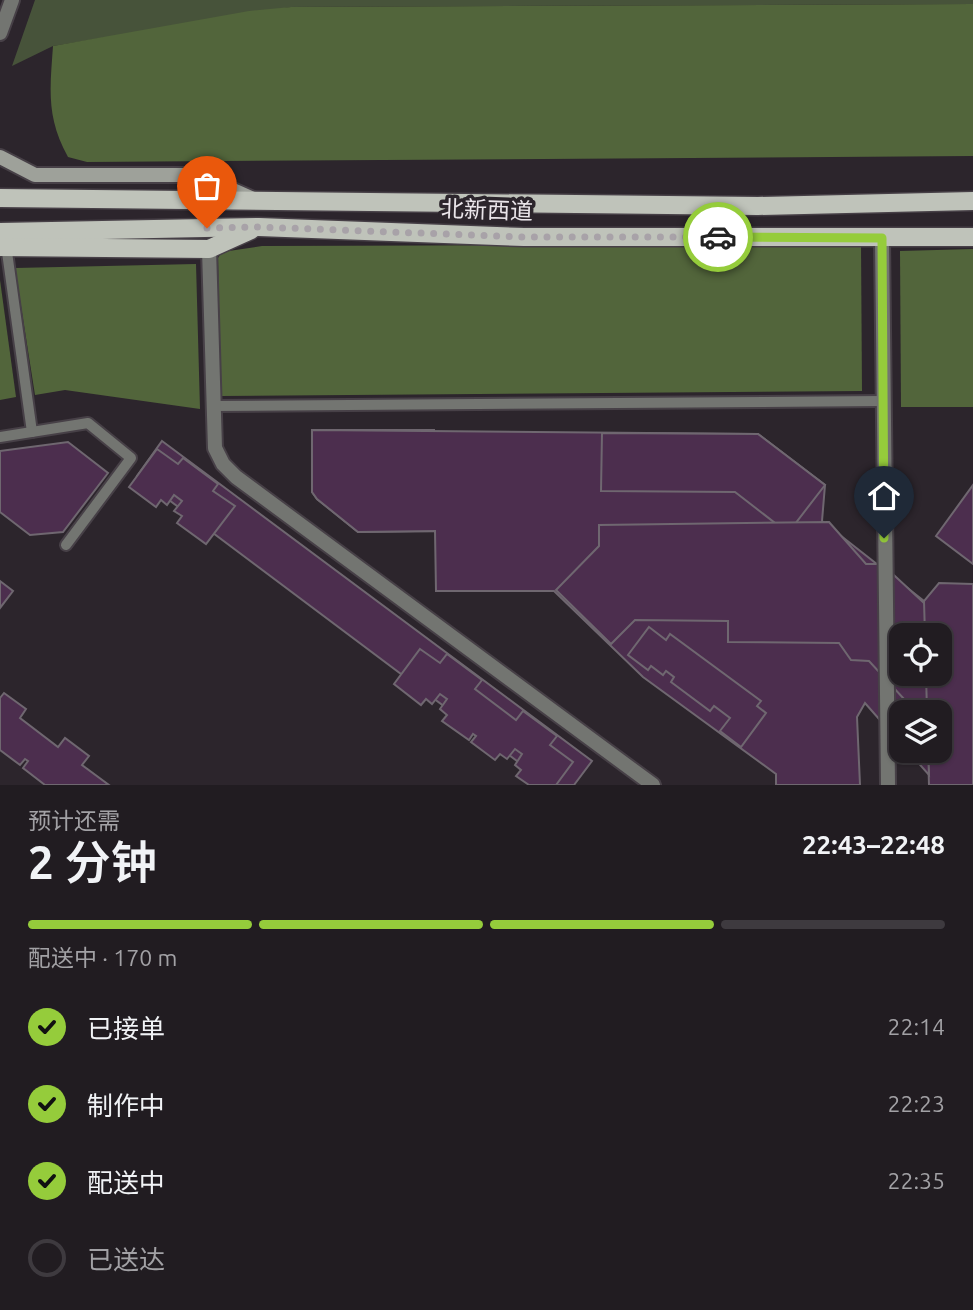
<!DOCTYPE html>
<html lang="zh">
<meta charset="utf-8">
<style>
:root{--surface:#211c21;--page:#29252a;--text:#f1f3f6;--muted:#a2a1a5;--line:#3e3a3f;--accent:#95cc3b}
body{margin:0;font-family:Ubuntu,"Noto Sans SC",sans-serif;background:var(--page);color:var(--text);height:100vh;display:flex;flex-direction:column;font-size:26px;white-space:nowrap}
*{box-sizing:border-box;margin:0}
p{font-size:23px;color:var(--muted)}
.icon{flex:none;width:38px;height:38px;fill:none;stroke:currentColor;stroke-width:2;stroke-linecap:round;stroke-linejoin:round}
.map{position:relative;height:785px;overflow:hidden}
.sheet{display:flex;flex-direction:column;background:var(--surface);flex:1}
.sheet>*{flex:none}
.controls{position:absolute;left:889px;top:623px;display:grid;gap:14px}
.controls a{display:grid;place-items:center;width:63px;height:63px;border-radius:14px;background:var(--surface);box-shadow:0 2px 5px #0004,0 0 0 2px var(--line);font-size:35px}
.pin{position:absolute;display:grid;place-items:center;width:60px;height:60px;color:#fff;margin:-72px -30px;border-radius:50% 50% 50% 0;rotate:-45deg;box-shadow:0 0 7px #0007}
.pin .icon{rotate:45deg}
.courier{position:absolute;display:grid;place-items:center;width:70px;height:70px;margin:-35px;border:5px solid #95cc3b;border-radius:50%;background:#fff;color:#222;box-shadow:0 2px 9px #0007}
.summary em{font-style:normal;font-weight:600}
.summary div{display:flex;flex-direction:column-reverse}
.summary{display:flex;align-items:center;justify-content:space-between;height:119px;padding:0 28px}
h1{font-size:46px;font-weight:600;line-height:52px}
.bar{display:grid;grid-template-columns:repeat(4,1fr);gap:10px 7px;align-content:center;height:84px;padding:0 28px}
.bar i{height:9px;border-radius:5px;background:var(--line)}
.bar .active{background:var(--accent)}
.bar p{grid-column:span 4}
ol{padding:0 28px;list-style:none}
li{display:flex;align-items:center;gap:21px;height:77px}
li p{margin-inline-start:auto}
li .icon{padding:7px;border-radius:50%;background:var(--accent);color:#111;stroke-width:4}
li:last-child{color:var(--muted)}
li i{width:38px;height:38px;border:4px solid var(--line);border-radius:50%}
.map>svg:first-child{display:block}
.green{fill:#47533a}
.forest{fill:#52653b}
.building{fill:#4c2e4e;stroke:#6f6770;stroke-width:2;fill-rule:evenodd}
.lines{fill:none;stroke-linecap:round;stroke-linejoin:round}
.lane-casing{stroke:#474047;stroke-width:14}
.street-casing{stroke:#474047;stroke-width:18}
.secondary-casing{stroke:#474047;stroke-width:18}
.primary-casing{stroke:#474047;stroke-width:21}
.lane{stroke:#737571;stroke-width:10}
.street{stroke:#737571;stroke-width:14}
.secondary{stroke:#9ea19a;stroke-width:14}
.primary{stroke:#bfc3ba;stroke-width:18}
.done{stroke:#a8a2a8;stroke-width:7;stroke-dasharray:0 12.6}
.route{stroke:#95cc3b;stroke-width:9}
.labels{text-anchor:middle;stroke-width:7;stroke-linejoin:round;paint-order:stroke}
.street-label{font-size:23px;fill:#eae5ea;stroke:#2c252c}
</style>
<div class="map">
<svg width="973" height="785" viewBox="0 0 973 785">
<rect width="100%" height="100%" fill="#2c252c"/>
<path class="green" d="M35,0H973V4L291,7L53,46L12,66Z"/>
<g class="forest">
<path d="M973,4V156L87,162L68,157C46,117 50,89 53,46L249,11L291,7Z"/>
<path d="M861,244L862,391L221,396L218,258L222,252L262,246Z"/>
<path d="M973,249V407H901L900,251Z"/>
<path d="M196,264L200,409L65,390L35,395L15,268Z"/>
<path d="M0,280L16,397L0,400Z"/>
</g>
<g class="building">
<path d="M312,430H434L435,531L358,532L317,499L312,492Z"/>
<path d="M312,430L758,434L825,485L822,521L924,601L925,635H901V674H926L927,712H901V744L865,703L857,717L860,785H776V774L643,677L554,591H436L435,531L358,532L317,499L312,492Z"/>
<path d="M602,433L758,434L825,485L788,533L735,492L601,491Z"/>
<path d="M162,441L592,761L574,785H549L137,476Z"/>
<path d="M68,442L108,473L63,532L30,535L0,512V451Z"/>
<path d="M157,449L178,464L183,458L218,484L213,491L235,506L206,544L177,523L182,516L174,511L182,501L174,495L167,505L161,500L156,507L129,487Z"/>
<path d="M973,485V564L936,536Z"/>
<path d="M829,522L866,564H882L967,643L965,664L973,673V744L958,757L940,738V712H916L869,661L851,660L839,643L728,642V621L635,620L611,644L556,590L599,546V525ZM901,635H940V674H901Z"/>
<path d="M0,581L13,591L0,608Z"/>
<path d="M939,583L973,584V785H929L928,751H940V712H927L926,674H940V635H925L924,601Z"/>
<path d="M649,627L666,640L670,634L761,701L757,706L766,713L741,747L720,731L730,718L714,706L710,711L671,682L674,677L666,671L663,675L651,666L648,670L628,655Z"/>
<path d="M420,649L440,663L447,654L482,680L475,689L516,720L523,711L557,736L550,745L573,762L556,785H529L516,776L521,770L515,765L522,754L515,749L507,759L500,754L495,760L471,742L476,736L473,734L469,740L442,721L447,715L440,709L447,699L440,694L432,704L426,699L421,705L394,684Z"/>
<path d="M4,693L26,709L20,718L58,747L65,738L89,756L82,765L109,785H45L23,768L28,761L25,759L20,765L0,750V698Z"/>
<path d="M908,751H928L929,775Z"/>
</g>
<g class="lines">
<defs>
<g id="lane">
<path d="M6,245L32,432"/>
<path d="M213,406L882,401"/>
<path d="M0,437L88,423L131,458L66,545"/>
</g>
<g id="street">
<path d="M0,33L12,0"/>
<path d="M882,238L888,785"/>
<path d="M209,249L215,448L223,464L236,477L653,785"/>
</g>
<path id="secondary" d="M0,157L35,175H199L253,199"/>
<g id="primary">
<path d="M0,198L758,206L973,201"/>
<path d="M0,232L259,227L524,237H973"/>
<path d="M0,247L209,249L251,230"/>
</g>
</defs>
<use href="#lane" class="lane-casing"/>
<use href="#street" class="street-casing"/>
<use href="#secondary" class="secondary-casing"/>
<use href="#primary" class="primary-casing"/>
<use href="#lane" class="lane"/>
<use href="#street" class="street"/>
<use href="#secondary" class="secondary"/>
<use href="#primary" class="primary"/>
</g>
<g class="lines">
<path class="done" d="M207,228L259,227L524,237H718"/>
<path class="route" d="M718,237L882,238L884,538"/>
</g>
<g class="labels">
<g class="street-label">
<text transform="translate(487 210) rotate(2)" y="8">北新西道</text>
</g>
</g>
</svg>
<div class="controls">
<a><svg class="icon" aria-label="locate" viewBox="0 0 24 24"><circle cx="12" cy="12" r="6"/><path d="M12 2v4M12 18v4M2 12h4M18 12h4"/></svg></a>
<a><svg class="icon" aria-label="layers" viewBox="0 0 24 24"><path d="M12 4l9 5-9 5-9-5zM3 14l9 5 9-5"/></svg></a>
</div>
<div class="pin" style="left:207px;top:228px;background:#ea580c"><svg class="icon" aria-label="bag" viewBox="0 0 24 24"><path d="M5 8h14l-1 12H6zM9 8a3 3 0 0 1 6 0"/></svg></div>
<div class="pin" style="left:884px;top:538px;background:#1f2937"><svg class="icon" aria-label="home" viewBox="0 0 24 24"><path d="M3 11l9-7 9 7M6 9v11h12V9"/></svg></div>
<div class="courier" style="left:718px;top:237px"><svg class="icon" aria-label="car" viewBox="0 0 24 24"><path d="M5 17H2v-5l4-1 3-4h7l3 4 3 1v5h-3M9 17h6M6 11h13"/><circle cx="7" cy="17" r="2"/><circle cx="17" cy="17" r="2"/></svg></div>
</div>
<section class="sheet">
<div class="summary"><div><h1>2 分钟</h1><p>预计还需</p></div><em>22:43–22:48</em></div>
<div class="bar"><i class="active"></i><i class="active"></i><i class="active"></i><i></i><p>配送中 · 170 m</p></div>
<ol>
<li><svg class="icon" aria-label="check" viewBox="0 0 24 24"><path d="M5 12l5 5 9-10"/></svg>已接单<p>22:14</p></li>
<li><svg class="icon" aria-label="check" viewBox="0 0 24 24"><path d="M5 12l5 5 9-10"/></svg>制作中<p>22:23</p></li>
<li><svg class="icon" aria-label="check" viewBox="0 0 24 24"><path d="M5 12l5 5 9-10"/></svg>配送中<p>22:35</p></li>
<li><i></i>已送达</li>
</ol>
</section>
